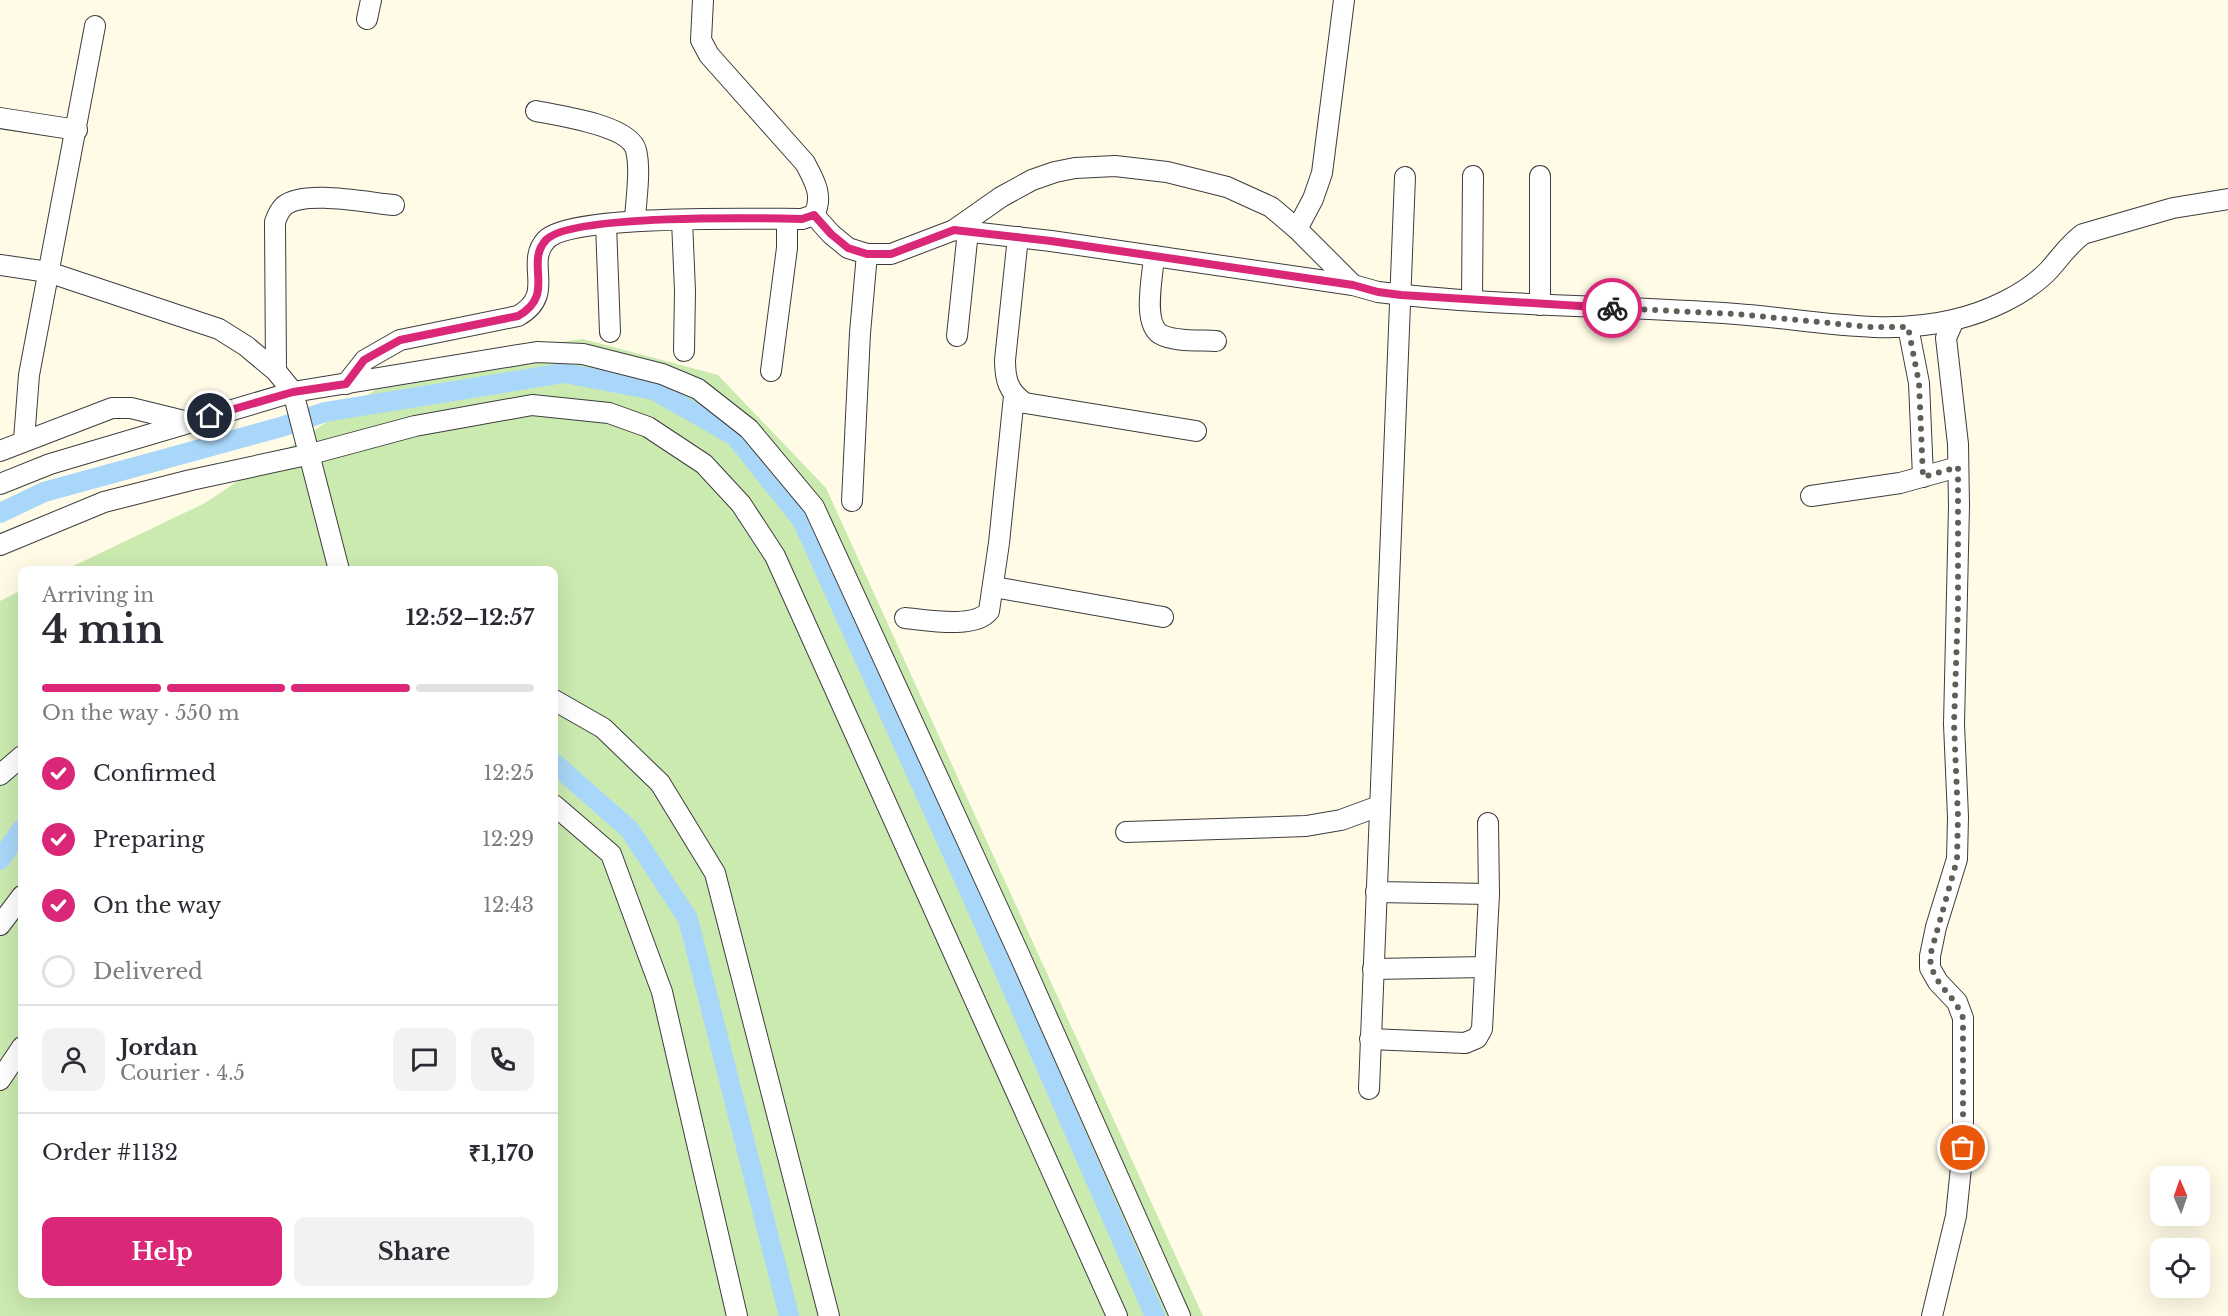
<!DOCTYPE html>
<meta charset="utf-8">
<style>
:root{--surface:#fff;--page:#f2f2f3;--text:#2b2b33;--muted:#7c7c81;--line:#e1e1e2;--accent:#db2777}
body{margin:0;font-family:"Libre Baskerville",serif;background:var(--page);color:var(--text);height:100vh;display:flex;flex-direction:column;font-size:22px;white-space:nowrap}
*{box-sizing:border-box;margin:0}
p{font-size:20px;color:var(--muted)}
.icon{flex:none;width:33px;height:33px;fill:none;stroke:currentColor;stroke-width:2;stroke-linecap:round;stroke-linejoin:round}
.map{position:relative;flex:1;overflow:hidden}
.panel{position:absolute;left:18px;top:566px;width:540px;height:732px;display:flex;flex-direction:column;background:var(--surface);border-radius:12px;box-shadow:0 6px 24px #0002}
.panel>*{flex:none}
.needle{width:39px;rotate:358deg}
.fabs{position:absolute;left:2150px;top:1166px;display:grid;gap:12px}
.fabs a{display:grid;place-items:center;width:60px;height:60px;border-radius:12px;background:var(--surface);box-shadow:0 6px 24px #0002;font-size:30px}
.pin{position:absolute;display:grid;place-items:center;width:51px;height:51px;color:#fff;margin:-26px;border:3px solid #fff;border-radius:50%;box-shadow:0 2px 6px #0007}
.courier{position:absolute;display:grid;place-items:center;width:60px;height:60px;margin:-30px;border:4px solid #db2777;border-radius:50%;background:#fff;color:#222;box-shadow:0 2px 8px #0007}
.overview em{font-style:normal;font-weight:700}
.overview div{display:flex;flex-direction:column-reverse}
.overview{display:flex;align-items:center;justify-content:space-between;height:102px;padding:0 24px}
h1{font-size:39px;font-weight:700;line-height:45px}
.bar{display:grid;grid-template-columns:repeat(4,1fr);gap:9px 6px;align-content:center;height:72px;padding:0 24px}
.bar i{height:8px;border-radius:4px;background:var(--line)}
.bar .active{background:var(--accent)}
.bar p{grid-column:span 4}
.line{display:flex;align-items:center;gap:15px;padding:0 24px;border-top:2px solid var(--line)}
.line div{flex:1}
.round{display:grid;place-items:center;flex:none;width:63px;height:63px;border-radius:12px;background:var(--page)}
ol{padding:0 24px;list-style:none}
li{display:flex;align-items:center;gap:18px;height:66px}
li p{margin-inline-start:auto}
li .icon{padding:6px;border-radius:50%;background:var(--accent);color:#fff;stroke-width:4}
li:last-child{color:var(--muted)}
li i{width:33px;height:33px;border:3px solid var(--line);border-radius:50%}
.primary-button{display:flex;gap:12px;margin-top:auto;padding:12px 24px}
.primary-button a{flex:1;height:69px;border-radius:12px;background:var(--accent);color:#fff;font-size:24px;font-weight:700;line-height:69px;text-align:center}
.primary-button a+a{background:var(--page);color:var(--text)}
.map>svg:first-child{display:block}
.green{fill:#cbeab0}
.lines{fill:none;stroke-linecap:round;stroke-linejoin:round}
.canal{stroke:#a9d7f9;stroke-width:20}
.minor-casing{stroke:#3d3d3d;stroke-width:22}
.minor{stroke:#fff;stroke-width:20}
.done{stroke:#605e57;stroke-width:6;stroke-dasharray:0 10.8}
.route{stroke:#db2777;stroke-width:8}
</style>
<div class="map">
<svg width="2228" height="1316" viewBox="0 0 2228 1316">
<rect width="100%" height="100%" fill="#fffbe7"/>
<path class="green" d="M583,339L718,375L826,488L1203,1316H0V601L22,590V1293H554V570H65L205,503L417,362Z"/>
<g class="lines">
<g class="canal">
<path d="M0,513L44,492L281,427L325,412L564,373L654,390L735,436L802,520L973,899L1155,1316"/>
<path d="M554,763L630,830L688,919L789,1316"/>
<path d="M0,860L22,829"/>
</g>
<defs>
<g id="minor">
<path d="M367,19L371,0"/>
<path d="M536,111C560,116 629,125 636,150C641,171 636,198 635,220"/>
<path d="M0,118L77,130"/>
<path d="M814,215L831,234L848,248L867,254H891L954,230L1001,197L1032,180L1055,172L1075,168L1115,166L1167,172L1227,187L1271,207L1297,229L1353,285L1378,292C1497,307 1617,305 1736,314C1808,319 1882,337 1953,320C1987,312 2025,295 2049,270C2060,258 2069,244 2083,234L2173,208L2228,199"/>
<path d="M682,220L685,291L684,351"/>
<path d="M606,224L610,332"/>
<path d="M1297,229L1313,199L1322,173L1344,0"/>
<path d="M954,230L1051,241L1353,285"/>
<path d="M1018,237L1005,360C1005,379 1008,392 1025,403L1196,431"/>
<path d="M1154,256C1153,275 1142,322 1160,334C1173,342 1200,340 1216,341"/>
<path d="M0,265L48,272L219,329L246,346L276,371L293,392L339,570"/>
<path d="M1472,300L1473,176"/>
<path d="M1540,305V176"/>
<path d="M1908,327L1919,383L1923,477"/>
<path d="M957,336L968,231"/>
<path d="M276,371L275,222C277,216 279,211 284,206C304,189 369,203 394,205"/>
<path d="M771,371L787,248V219"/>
<path d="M346,384L365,360L400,340L518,316C557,294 524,264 546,240C570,214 759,219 802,219L814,215C824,196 814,180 805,163L709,55L701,40L703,0"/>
<path d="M24,440L29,375L95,26"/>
<path d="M0,451L112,408H131L188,422"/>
<path d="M0,484L50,464L293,392L537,352L583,354L662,374L698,389L749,429L814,507L1019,954L1180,1316"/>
<path d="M1811,496L1900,483L1958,467"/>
<path d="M852,501L860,333L867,254"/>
<path d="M0,545L104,502L191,480L311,454L415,426L532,405L609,413L648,427L704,464L741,504L775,556L1117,1316"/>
<path d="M994,587L1163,617"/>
<path d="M905,618C927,620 975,629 989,611L999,543L1014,396"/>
<path d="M554,700L603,728L660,783L715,873L829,1316"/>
<path d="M0,775L22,756"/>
<path d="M554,805L611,854L662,992L737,1316"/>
<path d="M1126,832L1306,826L1341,820L1379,806"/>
<path d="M1376,892L1489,894"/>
<path d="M0,925L22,896"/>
<path d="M1373,969L1485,967"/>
<path d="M1370,1039L1465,1043L1477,1038L1482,1029L1489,894L1488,823"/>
<path d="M0,1080L22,1047"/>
<path d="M1369,1089L1405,177"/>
<path d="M1932,1316L1956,1216L1963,1148V1018L1957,1002L1938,982L1930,968V956L1936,927L1957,859L1958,817L1954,724L1959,506L1958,444L1946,338L1954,320"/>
</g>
</defs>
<use href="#minor" class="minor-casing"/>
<use href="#minor" class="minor"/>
</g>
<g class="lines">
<path class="done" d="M1612,308L1736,314L1870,327H1908L1919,383L1923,477L1958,467V606L1954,724L1958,817L1957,860L1930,956C1931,985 1953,991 1963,1018V1148"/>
<path class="route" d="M210,416L293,392L346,384L364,360L400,340L518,316C557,294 524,264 546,240C570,214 760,218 802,219L814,215L831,234L848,248L867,254H891L954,230L1051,241L1353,285L1378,292L1401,295L1612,308"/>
</g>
</svg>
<div class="fabs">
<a><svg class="needle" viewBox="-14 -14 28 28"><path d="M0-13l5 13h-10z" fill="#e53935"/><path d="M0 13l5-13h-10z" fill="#7c7c81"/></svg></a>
<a><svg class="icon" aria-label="locate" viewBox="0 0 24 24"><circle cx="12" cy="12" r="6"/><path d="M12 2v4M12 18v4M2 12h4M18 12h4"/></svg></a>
</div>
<div class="pin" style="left:1963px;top:1148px;background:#ea580c"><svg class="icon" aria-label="bag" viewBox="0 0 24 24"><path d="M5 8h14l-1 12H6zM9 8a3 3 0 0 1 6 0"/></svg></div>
<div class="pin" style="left:210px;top:416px;background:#1f2937"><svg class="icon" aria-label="home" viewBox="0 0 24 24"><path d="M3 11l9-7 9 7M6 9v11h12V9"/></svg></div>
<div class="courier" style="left:1612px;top:308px"><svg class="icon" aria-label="bike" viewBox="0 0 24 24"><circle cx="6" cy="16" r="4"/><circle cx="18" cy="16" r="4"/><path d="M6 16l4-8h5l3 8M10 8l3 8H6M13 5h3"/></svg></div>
<section class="panel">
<div class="overview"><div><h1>4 min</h1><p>Arriving in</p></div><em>12:52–12:57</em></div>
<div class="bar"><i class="active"></i><i class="active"></i><i class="active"></i><i></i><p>On the way · 550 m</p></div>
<ol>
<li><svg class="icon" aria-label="check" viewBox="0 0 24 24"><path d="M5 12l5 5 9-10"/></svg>Confirmed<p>12:25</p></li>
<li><svg class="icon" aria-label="check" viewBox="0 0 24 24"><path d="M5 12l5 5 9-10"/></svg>Preparing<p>12:29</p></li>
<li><svg class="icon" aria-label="check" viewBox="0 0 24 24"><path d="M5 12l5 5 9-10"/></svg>On the way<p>12:43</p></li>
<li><i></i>Delivered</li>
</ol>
<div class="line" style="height:108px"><a class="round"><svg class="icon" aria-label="person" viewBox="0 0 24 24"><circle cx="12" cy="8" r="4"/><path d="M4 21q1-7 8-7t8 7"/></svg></a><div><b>Jordan</b><p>Courier · 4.5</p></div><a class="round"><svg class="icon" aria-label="chat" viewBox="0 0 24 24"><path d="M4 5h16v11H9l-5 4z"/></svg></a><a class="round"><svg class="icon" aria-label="phone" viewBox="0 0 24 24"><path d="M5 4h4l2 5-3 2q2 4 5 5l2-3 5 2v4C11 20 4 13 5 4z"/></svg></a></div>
<div class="line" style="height:78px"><div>Order #1132</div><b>₹1,170</b></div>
<div class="primary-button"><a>Help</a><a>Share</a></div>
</section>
</div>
